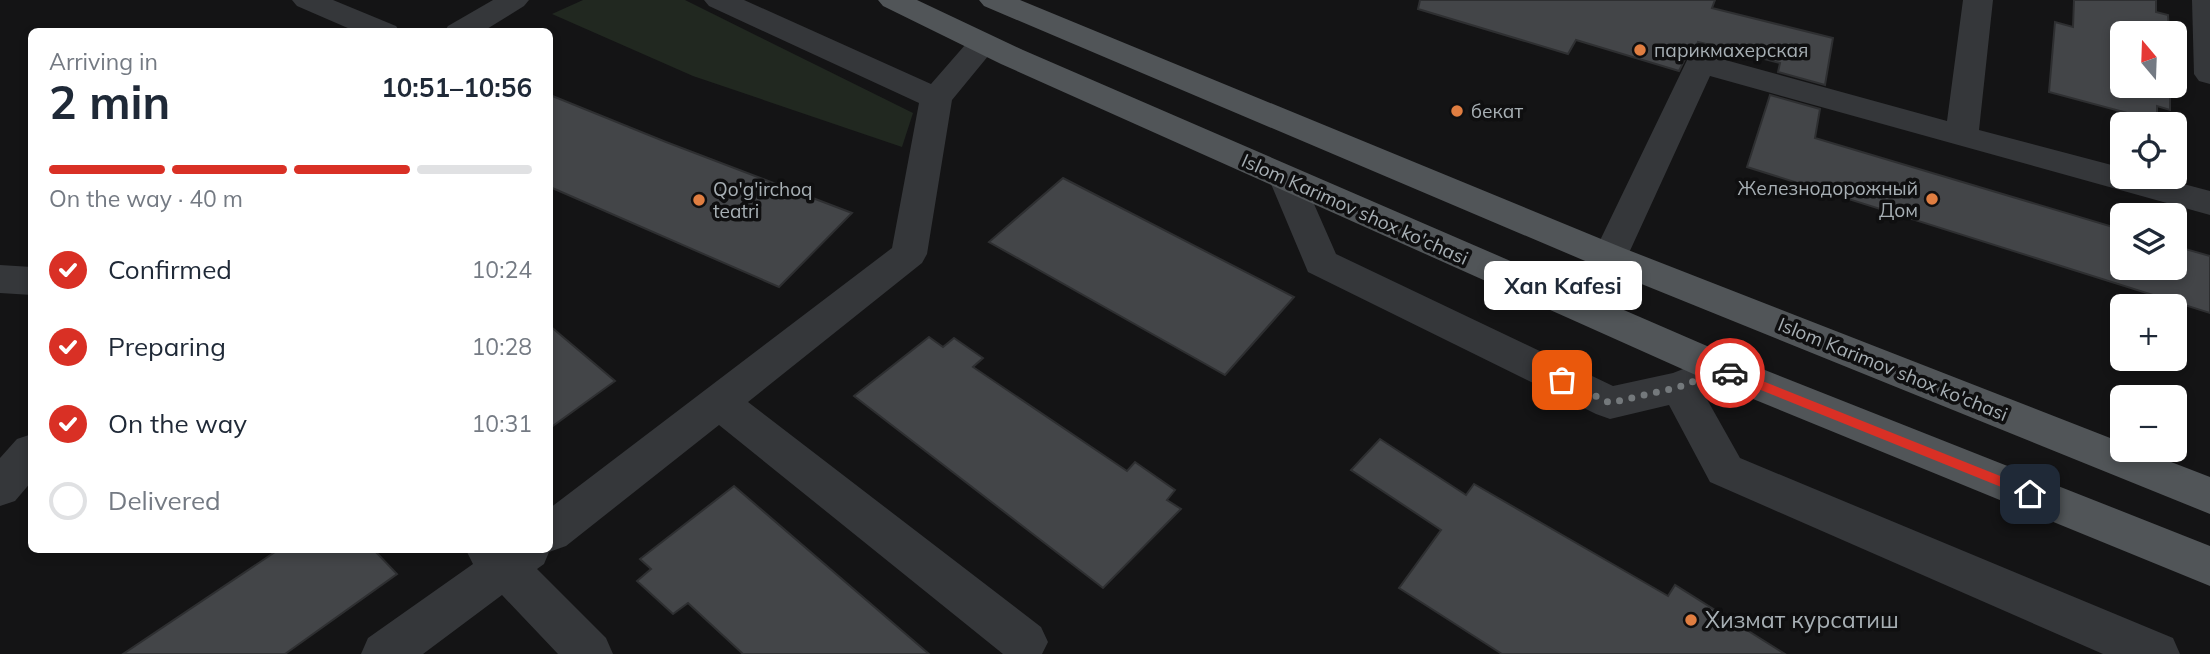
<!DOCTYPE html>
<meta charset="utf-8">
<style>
:root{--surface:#fff;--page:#f6f6f7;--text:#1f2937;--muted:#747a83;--line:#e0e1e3;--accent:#d93025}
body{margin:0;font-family:Mulish,sans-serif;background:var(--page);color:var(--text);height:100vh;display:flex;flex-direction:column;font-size:26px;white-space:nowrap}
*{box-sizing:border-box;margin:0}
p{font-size:23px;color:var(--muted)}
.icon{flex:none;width:38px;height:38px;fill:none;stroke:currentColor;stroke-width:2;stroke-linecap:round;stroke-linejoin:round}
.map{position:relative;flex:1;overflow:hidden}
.sheet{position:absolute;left:28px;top:28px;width:525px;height:525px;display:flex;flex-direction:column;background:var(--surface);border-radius:10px;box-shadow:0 4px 10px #0003}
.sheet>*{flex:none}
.needle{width:46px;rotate:341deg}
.tools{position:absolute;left:2110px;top:21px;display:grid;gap:14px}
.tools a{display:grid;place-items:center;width:77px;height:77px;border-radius:10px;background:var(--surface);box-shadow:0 4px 10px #0003;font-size:35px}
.pin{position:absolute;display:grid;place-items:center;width:60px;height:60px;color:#fff;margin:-30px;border-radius:14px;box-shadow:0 4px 10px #0006}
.courier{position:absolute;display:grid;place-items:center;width:70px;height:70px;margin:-35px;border:5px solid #d93025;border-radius:50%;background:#fff;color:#222;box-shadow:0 2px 9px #0007}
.bubble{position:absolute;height:49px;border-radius:10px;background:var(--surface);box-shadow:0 4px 10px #0003;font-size:23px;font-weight:700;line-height:49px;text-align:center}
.summary em{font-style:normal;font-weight:700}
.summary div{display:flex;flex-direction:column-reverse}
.summary{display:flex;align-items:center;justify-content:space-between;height:119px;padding:0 21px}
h1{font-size:46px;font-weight:700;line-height:52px}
.bar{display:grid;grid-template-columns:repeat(4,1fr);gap:10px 7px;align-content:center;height:84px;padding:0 21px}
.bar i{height:9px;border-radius:5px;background:var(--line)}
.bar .active{background:var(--accent)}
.bar p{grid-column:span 4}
ol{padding:0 21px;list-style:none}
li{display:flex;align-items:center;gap:21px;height:77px}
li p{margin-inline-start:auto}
li .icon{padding:7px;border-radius:50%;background:var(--accent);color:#fff;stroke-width:4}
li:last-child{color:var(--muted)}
li i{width:38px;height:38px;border:4px solid var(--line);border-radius:50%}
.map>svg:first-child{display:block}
.green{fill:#212820}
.building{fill:#434548;stroke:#2e2f31;stroke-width:2}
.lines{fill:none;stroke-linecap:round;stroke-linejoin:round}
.minor{fill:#35373a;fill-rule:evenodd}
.major{fill:#515558;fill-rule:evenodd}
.route{fill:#d93025}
.done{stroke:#74797c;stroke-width:7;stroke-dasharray:0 12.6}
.poi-dot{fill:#e07e41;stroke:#0f0f10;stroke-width:2.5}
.labels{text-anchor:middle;stroke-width:7;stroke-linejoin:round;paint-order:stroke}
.poi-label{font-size:19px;fill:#a7afb4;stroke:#0f0f10;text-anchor:start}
.street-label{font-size:19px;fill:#a7afb4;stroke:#0f0f10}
.near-poi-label{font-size:23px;fill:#a7afb4;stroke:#0f0f10;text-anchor:start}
</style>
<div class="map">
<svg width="2210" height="654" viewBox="0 0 2210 654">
<rect width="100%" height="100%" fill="#141415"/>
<path class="green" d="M583,0H685L913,113L902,147L693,76L552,14Z"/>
<g class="building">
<path d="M1420,0H1715L1712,8L1833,38L1825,85L1778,72L1780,63L1698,42L1694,52L1687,55L1679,71L1576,40L1568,54L1418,9Z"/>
<path d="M2074,0H2156V12L2168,15L2169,33H2123V86H2170V110L2157,106V121L2049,92L2055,22L2073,27Z"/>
<path d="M550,95L666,142L852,213L779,287L550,187Z"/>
<path d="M1770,95L1820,109L1815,138L2123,230V268H2175V246L2210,256V313L1747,167Z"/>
<path d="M1063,178L1294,297L1225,375L989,242Z"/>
<path d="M550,326L615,381L550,428Z"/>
<path d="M929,337L943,347L954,338L983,358L973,367L1127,471L1135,462L1175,490L1167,500L1181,509L1103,588L854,396Z"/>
<path d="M1380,439L1466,495L1474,484L1668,596L1675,585L1785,654H1502L1399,588L1441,530L1351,470Z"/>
<path d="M734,486L929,654H743L688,603L673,614L637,581L651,569L640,559Z"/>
<path d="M278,550H374L397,574L285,654H123Z"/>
</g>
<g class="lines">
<g class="minor">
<path d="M292,0H333L396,26L400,32H357L297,6Z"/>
<path d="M493,0H529L524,6L482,32H444L448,26Z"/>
<path d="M704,0H744L931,84L972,37L983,35L994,37L998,44L952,100L927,254L922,263L748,402L1041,627L1048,642L1042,654H1003L719,425L566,546L549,552L544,564L537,569L606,638L613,654H558L502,595L423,654H361L368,638L473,564L466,550H550V508L892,248L919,103L709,6Z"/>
<path d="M1963,0H1993L1979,130L2123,168V177H2157L2210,191V215L1710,76L1623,266L1610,270L1597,266L1592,257L1689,56L1700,53L1947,121Z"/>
<path d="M2192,0H2210V84L2199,81L2194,74Z"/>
<path d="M1286,167L1298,171L1303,179L1336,254L1613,386L1673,373L1701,362L1715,367L1721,378L1715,389L1704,394L1740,458L2173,638L2180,654H2103L1710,482L1669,405L1610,419L1596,414L1308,272L1269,179L1274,171Z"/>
<path d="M0,265L32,267V295L0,293Z"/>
<path d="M32,434V481L15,501L0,506V458L17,439Z"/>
</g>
<g class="major">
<path d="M878,0H917L1023,50L1737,359L2210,546V586L1709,381L1001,64L883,6Z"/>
<path d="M979,0H1020L1623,248L2123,443V450H2140L2210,477V514L1597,266L984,6Z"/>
</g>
</g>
<path class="route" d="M1730,368L2035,490L2037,494L2030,499L2026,497L1726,376V369Z"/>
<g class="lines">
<path class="done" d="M1562,380L1610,403L1679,387L1723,370L1730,373"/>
</g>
<g class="poi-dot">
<circle cx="1640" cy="50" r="7"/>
<circle cx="1457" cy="111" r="7"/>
<circle cx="1932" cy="199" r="7"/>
<circle cx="699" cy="200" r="7"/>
<circle cx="1691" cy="620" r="7"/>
</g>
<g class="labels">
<g class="poi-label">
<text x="1654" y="57">парикмахерская</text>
<text x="1471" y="118">бекат</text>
<text x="1918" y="195" text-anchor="end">Железнодорожный<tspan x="1918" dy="22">Дом</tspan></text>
<text x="713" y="196">Qo'g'irchoq<tspan x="713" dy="22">teatri</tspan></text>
</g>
<g class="street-label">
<text transform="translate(1355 209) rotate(24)" y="7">Islom Karimov shox ko'chasi</text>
<text transform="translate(1893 369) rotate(22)" y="7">Islom Karimov shox ko'chasi</text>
</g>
<g class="near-poi-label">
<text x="1705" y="628">Хизмат курсатиш</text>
</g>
</g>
</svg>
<div class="tools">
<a><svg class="needle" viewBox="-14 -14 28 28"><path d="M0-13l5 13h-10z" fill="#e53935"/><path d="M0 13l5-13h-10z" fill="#747a83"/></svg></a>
<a><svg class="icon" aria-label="locate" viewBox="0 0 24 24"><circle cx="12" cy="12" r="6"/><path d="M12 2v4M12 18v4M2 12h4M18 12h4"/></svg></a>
<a><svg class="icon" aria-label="layers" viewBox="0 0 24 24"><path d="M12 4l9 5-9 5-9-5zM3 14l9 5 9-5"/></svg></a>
<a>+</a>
<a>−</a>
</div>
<div class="pin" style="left:1562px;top:380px;background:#ea580c"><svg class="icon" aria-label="bag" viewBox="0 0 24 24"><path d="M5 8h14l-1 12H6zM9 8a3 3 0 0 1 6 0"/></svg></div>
<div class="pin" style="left:2030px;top:494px;background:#1f2937"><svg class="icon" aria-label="home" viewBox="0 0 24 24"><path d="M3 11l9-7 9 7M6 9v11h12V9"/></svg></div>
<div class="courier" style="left:1730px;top:373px"><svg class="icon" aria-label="car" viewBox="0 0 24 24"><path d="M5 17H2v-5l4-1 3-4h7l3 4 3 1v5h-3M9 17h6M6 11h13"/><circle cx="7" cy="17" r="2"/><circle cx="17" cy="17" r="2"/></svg></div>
<div class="bubble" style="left:1484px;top:261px;width:158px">Xan Kafesi</div>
<section class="sheet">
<div class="summary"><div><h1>2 min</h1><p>Arriving in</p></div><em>10:51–10:56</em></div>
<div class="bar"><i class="active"></i><i class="active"></i><i class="active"></i><i></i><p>On the way · 40 m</p></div>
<ol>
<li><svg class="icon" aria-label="check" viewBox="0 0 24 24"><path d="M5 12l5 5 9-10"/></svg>Confirmed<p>10:24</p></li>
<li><svg class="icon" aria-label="check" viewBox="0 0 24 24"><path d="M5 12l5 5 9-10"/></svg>Preparing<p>10:28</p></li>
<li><svg class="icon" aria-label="check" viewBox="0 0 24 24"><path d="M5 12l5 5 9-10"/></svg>On the way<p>10:31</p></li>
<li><i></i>Delivered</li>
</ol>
</section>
</div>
